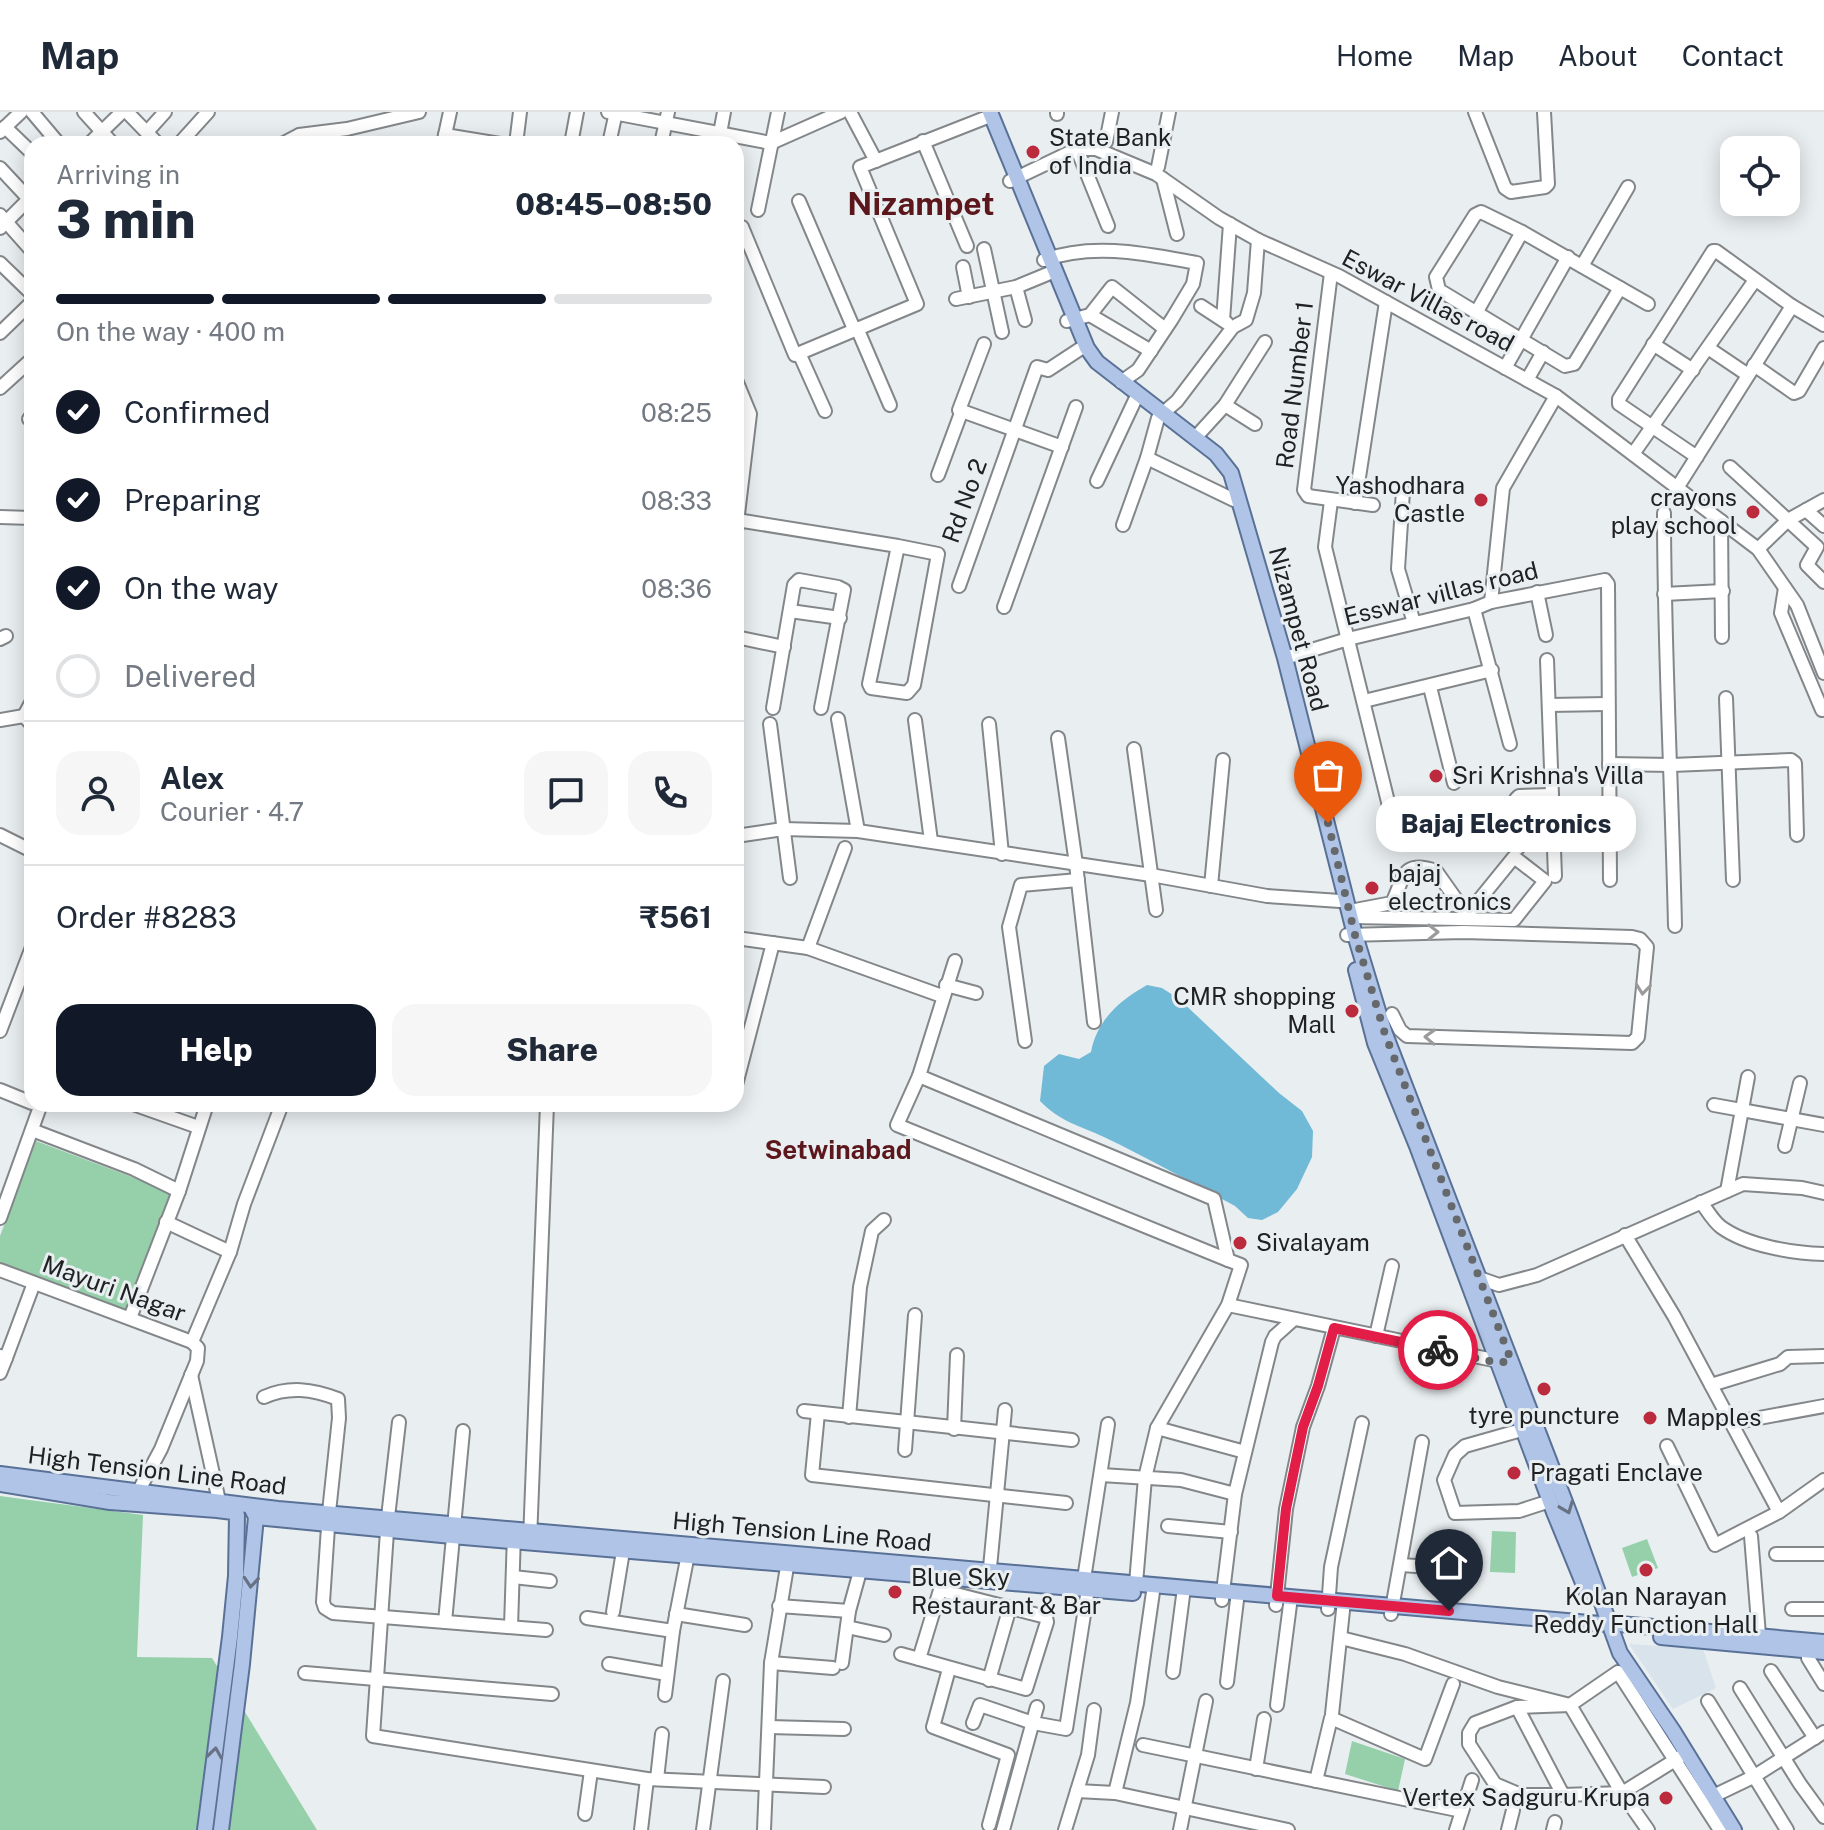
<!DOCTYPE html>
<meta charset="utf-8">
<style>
:root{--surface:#fff;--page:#f6f6f7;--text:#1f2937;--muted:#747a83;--line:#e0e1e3;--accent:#111827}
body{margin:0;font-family:"Public Sans",sans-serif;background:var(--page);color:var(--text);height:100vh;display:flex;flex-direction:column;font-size:30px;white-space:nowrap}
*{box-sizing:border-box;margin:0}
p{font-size:26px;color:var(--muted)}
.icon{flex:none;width:44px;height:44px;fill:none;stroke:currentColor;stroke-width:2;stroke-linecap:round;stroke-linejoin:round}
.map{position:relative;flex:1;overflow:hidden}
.panel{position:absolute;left:24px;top:24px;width:720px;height:976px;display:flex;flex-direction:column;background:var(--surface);border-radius:24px;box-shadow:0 4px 20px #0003}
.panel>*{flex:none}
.fabs{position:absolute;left:1720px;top:24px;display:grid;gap:16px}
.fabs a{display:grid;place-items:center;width:80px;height:80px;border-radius:16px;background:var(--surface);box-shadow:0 4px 20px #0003;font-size:40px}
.pin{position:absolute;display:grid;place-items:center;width:68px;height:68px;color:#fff;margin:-82px -34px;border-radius:50% 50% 50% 0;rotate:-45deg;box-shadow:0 0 8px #0007}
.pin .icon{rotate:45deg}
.courier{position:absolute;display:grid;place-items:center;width:80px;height:80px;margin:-40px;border:6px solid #e11d48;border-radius:50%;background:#fff;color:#222;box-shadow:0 2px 10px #0007}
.bubble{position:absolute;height:56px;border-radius:24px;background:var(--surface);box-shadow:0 4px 20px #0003;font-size:26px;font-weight:800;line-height:56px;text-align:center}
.summary em{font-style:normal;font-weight:800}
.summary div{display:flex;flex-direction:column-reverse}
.summary{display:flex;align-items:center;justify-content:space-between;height:136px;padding:0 32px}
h1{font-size:52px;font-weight:800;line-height:60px}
.bar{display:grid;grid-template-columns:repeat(4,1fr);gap:12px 8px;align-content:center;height:96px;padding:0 32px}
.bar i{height:10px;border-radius:6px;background:var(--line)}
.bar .selected{background:var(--accent)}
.bar p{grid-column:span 4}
.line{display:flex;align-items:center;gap:20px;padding:0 32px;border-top:2px solid var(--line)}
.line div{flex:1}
.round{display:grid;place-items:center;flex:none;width:84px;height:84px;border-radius:24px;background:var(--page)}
ol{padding:0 32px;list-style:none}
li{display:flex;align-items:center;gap:24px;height:88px}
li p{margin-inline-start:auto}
li .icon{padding:8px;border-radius:50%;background:var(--accent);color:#fff;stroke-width:4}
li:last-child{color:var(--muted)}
li i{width:44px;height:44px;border:4px solid var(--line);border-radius:50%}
.cta{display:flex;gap:16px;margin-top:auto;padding:16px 32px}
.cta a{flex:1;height:92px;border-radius:24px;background:var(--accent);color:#fff;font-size:32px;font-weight:800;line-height:92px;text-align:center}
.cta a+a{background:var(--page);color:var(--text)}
header{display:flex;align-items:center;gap:48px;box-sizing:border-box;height:112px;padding:0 40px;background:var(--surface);border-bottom:2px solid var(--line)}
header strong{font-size:38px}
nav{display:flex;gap:44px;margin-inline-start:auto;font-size:28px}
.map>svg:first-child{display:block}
.built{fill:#d9e3ec}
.green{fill:#96d0aa}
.water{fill:#70b9d7}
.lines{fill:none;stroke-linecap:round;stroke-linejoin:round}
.minor-casing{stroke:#83878a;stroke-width:16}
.major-casing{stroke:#5a7197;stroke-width:18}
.minor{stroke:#fff;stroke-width:12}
.major{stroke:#afc4e6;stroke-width:14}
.oneway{stroke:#9b9b9c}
.oneway2{stroke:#687284}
.done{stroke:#66696b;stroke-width:8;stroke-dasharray:0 14.4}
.route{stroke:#e11d48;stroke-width:10}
.poi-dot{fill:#bb2b3d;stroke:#e9eef1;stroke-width:3}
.labels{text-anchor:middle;stroke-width:6;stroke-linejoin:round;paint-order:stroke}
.poi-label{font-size:24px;fill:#202123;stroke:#e9eef1;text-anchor:start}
.street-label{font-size:24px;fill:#202123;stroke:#e9eef1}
.neighbourhood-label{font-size:26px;font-weight:bold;fill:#5c171d;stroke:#e9eef1}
.district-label{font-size:32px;font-weight:bold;fill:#5c171d;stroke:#e9eef1}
</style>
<header>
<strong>Map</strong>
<nav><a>Home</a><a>Map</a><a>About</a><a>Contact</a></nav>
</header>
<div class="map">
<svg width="1824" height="1718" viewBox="0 0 1824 1718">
<rect width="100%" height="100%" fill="#e9eef1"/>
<path class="built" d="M1629,1532L1703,1537L1716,1576L1673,1597Z"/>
<g class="green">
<path d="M36,1029L172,1080L127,1198L0,1151V1124Z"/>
<path d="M0,1384L143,1403L137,1545L212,1546L317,1718H0Z"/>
<path d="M1492,1419L1516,1420L1515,1461L1490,1460Z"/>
<path d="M1647,1427L1658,1456L1632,1465L1622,1436Z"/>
<path d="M1352,1629L1405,1647L1398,1679L1345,1662Z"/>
</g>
<path class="water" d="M1147,873L1162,876L1179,887L1279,981L1302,999L1313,1019L1312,1045L1297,1077L1278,1100L1262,1108L1248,1106L1235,1094C1192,1071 1148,1046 1104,1025C1080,1014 1059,1009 1040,989L1044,954L1059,942L1079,947L1091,940C1097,908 1120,888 1147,873Z"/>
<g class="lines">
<defs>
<g id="minor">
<path d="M32,0L59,32"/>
<path d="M84,0L113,32"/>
<path d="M127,0L158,32"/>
<path d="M608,0L771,31L841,0"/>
<path d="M850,0L876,49"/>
<path d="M1475,0L1505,76L1511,80L1545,75L1548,72L1544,0"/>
<path d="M1057,2V0"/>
<path d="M5,15L32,41"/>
<path d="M0,20L21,0"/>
<path d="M147,20L165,0"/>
<path d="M445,23L500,32"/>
<path d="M923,29L967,134"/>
<path d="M1106,30L1112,0"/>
<path d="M89,32L122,0"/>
<path d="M179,32L208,0"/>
<path d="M282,32L299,23L347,17L419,0"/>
<path d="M443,32L450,0"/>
<path d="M516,32L520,0"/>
<path d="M571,32L577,0"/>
<path d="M609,32L616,0"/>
<path d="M661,32L668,0"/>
<path d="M718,32L724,0"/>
<path d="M1158,55L1169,0"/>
<path d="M0,56L29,87"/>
<path d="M1163,67L1177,122"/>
<path d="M1010,69L1077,37"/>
<path d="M799,89L854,217"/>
<path d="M758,98L778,0"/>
<path d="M1481,100L1522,120L1620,176L1574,252L1565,254L1439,178L1436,165L1475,103Z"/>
<path d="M0,103L32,139"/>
<path d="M1108,114L1077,37H1096L1156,62L1219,106L1258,128L1339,164L1556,284L1758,437L1797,493L1824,561"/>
<path d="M0,116L32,84"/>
<path d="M736,118L742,115L795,243L917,192L860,55L985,6"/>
<path d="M984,137L1002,220"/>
<path d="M1044,148C1094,130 1147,142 1197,151L1193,172L1172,207L1138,258L1121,270"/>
<path d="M0,151L32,182"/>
<path d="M1582,154L1628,75"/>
<path d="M963,155L969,185"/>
<path d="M1331,161L1304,378L1308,384L1373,393"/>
<path d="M1016,175L1025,208"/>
<path d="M1620,176L1648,192"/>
<path d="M956,187L1016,175L1050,161"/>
<path d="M1201,194L1227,211"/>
<path d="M1792,194L1824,213"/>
<path d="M1476,201L1522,120"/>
<path d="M1090,203L1151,239"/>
<path d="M1223,208L1230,112"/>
<path d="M1067,209L1090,203L1112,175L1165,217"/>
<path d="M857,216L890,293"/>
<path d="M0,221L32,190"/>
<path d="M984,232L959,298L1062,335"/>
<path d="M1653,232L1693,258"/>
<path d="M1708,236L1748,263"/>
<path d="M799,241L825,299"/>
<path d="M1754,253L1794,281L1799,279L1824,236"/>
<path d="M1505,256L1568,145"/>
<path d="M736,268L750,302L736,419"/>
<path d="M1527,268L1543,240"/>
<path d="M0,276L32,247"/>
<path d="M1225,293L1255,312"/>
<path d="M1162,302L1177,289L1233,215L1246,208L1254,181L1258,128"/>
<path d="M29,307L32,303"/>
<path d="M1195,326L1225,293L1265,230"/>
<path d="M1633,342L1755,168"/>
<path d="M1147,346L1234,388"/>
<path d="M1730,355L1817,435L1807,453L1824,470"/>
<path d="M938,363L961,301"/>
<path d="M1097,369L1135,288"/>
<path d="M1677,376L1792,194L1716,139H1713L1619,287V292L1697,345"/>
<path d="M1403,379L1398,457L1414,511"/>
<path d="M1331,389L1325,435L1390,698"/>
<path d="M1355,391L1386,190"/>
<path d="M1806,398L1824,414"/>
<path d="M1664,401C1664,539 1672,676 1675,814"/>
<path d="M0,405L32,406"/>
<path d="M737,408L898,434L938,442L914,573L907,581L871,576L869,572L898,434"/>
<path d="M1721,409L1722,525"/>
<path d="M1123,413L1147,346L1158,306"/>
<path d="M1758,437L1788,408L1824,388"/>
<path d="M959,474L1037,255L1048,258L1080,237"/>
<path d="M1785,476L1781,501L1822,598"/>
<path d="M1537,480L1546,523"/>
<path d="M1664,482L1723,479"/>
<path d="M1491,490L1503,376L1556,284"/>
<path d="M1004,495L1076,295"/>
<path d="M1474,497L1510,632"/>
<path d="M790,499L840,506"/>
<path d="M736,525L784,535"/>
<path d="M0,527L6,524"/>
<path d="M1285,546L1348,527L1474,497L1491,490L1605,468L1608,472L1610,768"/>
<path d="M1547,548L1555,764"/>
<path d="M1430,575L1454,671"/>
<path d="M1726,586L1733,768"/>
<path d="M32,589L24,604L32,613"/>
<path d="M1364,589L1492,558"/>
<path d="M1549,593L1607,592"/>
<path d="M773,596L794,473L799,468L838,475L844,478L821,596"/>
<path d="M838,607L858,719"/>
<path d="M0,608L24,604"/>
<path d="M915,608L931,729"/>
<path d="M770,612L790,766"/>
<path d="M989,612L1002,742"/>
<path d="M1058,626L1076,752L1094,910"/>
<path d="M1134,637L1156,798"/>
<path d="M1609,652L1672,653L1791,648L1795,651L1797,723"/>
<path d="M0,723L32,739"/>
<path d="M736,724L783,717L858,719L1151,763L1267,784L1340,789"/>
<path d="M1518,736L1516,687L1519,684L1552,683"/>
<path d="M1211,774L1223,648"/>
<path d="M1350,799L1392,791C1404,767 1401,747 1436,759L1465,800L1471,798L1514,745L1545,769L1514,808L1351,805"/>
<path d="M1347,823L1463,820L1632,825L1640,827L1647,835L1638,925L1632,931L1407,924L1400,918L1392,902"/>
<path d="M736,826L808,836L942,884"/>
<path d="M808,836L845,736"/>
<path d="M955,849L919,964L1214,1087L1228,1148L1241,1153L1228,1193L1157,1316L1145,1366L1136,1471"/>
<path d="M946,873L976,881"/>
<path d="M0,919L32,835"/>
<path d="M1025,929L1009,815L1021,773L1078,768"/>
<path d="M919,964L897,1013L1228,1148"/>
<path d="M736,973L773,831"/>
<path d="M0,978L32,991"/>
<path d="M133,992L198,1015"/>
<path d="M1714,993L1824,1013"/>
<path d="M32,1018L134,1057L179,1079"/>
<path d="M1785,1034L1800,971"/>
<path d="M1727,1079L1748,965"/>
<path d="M1701,1090C1707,1098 1713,1109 1721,1115C1747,1134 1793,1141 1824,1142"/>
<path d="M0,1106L41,992"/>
<path d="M166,1110L230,1140"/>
<path d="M1625,1123L1674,1204L1779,1400L1824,1368"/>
<path d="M0,1158L192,1230L198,1236L197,1249L161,1337L138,1380"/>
<path d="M1479,1166L1499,1173L1537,1163L1743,1072L1802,1076L1824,1081"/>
<path d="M1228,1193L1503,1250"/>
<path d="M130,1206L179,1079L207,992"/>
<path d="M1376,1224L1392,1154"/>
<path d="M192,1230L230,1140L244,1092L282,992"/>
<path d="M0,1244L6,1246L34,1171"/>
<path d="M0,1261L6,1246"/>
<path d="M191,1263L219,1389"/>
<path d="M1711,1273L1780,1252L1788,1245L1824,1244"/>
<path d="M264,1285C289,1274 312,1277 338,1287L339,1306L329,1400L323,1490L325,1496L333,1501L546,1518"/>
<path d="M804,1299L1072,1328"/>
<path d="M818,1301L812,1363L1066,1391"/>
<path d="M849,1305L860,1175L872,1119L884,1108"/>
<path d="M399,1310L388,1405L373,1624L647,1667L824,1675"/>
<path d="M1732,1311L1824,1294"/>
<path d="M1157,1316L1245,1340"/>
<path d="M954,1317L957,1243"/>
<path d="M1525,1317L1465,1334L1455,1343L1444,1368L1455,1401L1519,1399L1550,1389"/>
<path d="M1667,1334L1715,1433L1779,1400"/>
<path d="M905,1338L915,1203"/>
<path d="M1101,1363L1181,1368L1235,1382L1272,1230L1275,1224L1294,1207"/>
<path d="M1168,1414L1231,1420"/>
<path d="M1751,1424L1759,1523"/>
<path d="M530,1428L547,992"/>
<path d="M1776,1442H1824"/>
<path d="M1401,1453L1462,1457"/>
<path d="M513,1465L550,1469"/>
<path d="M989,1466L1005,1298"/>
<path d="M1084,1467L1108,1312"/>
<path d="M940,1478L1046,1505L1047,1510L1026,1577L919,1547Z"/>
<path d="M1222,1488L1235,1382"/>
<path d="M1276,1493L1286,1397L1303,1315L1318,1274L1334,1216"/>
<path d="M779,1494L849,1499"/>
<path d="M1328,1497L1331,1455L1362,1311"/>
<path d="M1792,1497H1824"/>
<path d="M613,1500L624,1433"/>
<path d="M676,1502L745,1513"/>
<path d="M1391,1502L1422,1330"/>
<path d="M587,1506L673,1519"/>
<path d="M445,1510L463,1319"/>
<path d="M511,1515L514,1422"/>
<path d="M847,1515L884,1523"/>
<path d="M1341,1526L1405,1542L1498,1575L1570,1593L1622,1681L1648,1718"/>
<path d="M901,1542L919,1547"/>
<path d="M1808,1546L1824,1572"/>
<path d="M771,1551L833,1556"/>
<path d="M842,1551L849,1499L862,1452"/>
<path d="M609,1552L667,1562"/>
<path d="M949,1557L933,1615L1008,1643L989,1713"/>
<path d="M1771,1559L1815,1626"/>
<path d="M1173,1560L1184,1476"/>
<path d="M305,1561L552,1582"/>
<path d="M989,1568L1010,1495"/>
<path d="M1227,1570L1238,1480"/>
<path d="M1740,1576L1800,1672L1824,1705"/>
<path d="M665,1583L673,1519L689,1437"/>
<path d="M1708,1589L1787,1718"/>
<path d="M1277,1593L1291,1485"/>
<path d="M1517,1595L1563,1683L1622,1681L1680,1645"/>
<path d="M1332,1602L1344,1489"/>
<path d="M973,1611L980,1593L1033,1611L1066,1617L1088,1477"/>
<path d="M769,1615L844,1617"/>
<path d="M1143,1633L1462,1699"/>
<path d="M1256,1657L1264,1607"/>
<path d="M657,1667L662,1622"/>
<path d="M1316,1669L1331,1606L1425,1647L1453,1572"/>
<path d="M1077,1679L1115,1681L1288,1718"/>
<path d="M1115,1681L1137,1591L1154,1473"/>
<path d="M1563,1683H1521L1495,1672L1469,1632V1621L1475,1611L1517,1595L1570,1593L1618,1560L1720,1718"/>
<path d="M1705,1688L1753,1665L1824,1620"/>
<path d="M585,1702L591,1659"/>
<path d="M641,1718L647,1667"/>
<path d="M703,1718L723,1569"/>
<path d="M764,1718L771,1551L789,1443"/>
<path d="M1003,1718L1037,1595"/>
<path d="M1065,1718L1088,1643L1094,1598"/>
<path d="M1180,1718L1206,1589"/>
<path d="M1456,1718L1472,1668"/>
<path d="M1508,1718L1513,1698"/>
<path d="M1553,1718L1555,1710"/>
</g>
<g id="major">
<path d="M990,0L1087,236L1097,250L1216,342L1231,361L1285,546L1355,823L1385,922L1570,1403L1620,1541L1673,1619L1734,1718"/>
<path d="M1356,858L1375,931L1417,1034L1554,1400L1588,1483"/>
<path d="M0,1362L278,1397L1601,1512"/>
<path d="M0,1372L110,1390L217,1398L233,1400L237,1403L236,1464L230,1525L205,1718"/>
<path d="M256,1405L452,1424L1133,1481"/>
<path d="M1608,1511L1824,1530"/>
<path d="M1661,1525L1824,1540"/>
<path d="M221,1718L242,1552L256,1405L252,1397"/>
</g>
</defs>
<use href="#minor" class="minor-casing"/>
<use href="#major" class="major-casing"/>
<use href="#minor" class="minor"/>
<use href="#major" class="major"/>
</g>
<defs><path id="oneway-chevron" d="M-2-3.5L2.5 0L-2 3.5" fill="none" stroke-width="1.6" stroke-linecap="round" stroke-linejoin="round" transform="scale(2)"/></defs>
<g class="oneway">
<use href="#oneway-chevron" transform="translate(1433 820) rotate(-1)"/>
<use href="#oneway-chevron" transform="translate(1643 877) rotate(96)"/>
<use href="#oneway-chevron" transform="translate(1430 925) rotate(-178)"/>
</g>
<g class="oneway2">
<use href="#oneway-chevron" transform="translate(1567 1396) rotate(69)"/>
<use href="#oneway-chevron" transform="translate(251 1470) rotate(95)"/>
<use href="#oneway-chevron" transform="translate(215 1641) rotate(-82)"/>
</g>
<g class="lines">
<path class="done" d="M1328,711L1355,823L1385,922L1511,1248L1499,1251L1438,1238"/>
<path class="route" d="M1438,1238L1334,1216L1318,1274L1303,1315L1286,1397L1277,1484L1449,1499"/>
</g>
<g class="poi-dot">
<circle cx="1033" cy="40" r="8"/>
<circle cx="1481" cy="388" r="8"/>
<circle cx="1753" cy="400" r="8"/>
<circle cx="1436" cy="664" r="8"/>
<circle cx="1372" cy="776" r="8"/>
<circle cx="1352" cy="899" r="8"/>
<circle cx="1240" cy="1131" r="8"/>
<circle cx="1544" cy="1277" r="8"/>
<circle cx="1650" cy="1306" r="8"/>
<circle cx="1514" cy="1361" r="8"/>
<circle cx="1646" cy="1458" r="8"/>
<circle cx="895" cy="1480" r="8"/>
<circle cx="1666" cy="1686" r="8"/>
</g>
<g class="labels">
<g class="poi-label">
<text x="1049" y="34">State Bank<tspan x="1049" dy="28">of India</tspan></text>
<text x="1465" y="382" text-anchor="end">Yashodhara<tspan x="1465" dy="28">Castle</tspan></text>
<text x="1737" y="394" text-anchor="end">crayons<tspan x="1737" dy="28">play school</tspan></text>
<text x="1452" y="672">Sri Krishna's Villa</text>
<text x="1388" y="770">bajaj<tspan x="1388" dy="28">electronics</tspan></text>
<text x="1336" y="893" text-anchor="end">CMR shopping<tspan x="1336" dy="28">Mall</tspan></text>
<text x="1256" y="1139">Sivalayam</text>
<text x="1544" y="1312" text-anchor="middle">tyre puncture</text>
<text x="1666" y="1314">Mapples</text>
<text x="1530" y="1369">Pragati Enclave</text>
<text x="911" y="1474">Blue Sky<tspan x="911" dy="28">Restaurant &amp; Bar</tspan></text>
<text x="1646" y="1493" text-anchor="middle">Kolan Narayan<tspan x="1646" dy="28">Reddy Function Hall</tspan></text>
<text x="1650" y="1694" text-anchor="end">Vertex Sadguru Krupa</text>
</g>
<g class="street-label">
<text transform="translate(1428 189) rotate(28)" y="8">Eswar Villas road</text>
<text transform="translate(1295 273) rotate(-83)" y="8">Road Number 1</text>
<text transform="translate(965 389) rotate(-70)" y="8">Rd No 2</text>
<text transform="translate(1441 482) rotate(-14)" y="8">Esswar villas road</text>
<text transform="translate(1298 517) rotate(75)" y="8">Nizampet Road</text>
<text transform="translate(114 1177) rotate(20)" y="8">Mayuri Nagar</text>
<text transform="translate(157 1359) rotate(7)" y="8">High Tension Line Road</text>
<text transform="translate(802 1420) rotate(5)" y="8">High Tension Line Road</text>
</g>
<g class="neighbourhood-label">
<text x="838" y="1047">Setwinabad</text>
</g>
<g class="district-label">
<text x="921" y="103">Nizampet</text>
</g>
</g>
</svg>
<div class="fabs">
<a><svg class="icon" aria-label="locate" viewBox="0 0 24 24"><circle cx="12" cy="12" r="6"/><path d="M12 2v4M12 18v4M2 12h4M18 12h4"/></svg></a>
</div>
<div class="pin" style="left:1328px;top:711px;background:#ea580c"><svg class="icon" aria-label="bag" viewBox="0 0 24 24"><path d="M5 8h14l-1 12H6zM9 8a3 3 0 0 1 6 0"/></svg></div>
<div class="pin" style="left:1449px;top:1499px;background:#1f2937"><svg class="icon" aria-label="home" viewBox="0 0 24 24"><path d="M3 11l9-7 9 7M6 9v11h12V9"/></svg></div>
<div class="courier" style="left:1438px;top:1238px"><svg class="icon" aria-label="bike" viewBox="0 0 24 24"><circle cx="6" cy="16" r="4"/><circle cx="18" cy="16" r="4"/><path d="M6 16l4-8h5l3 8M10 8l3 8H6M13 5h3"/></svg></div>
<div class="bubble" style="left:1376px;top:684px;width:260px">Bajaj Electronics</div>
<section class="panel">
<div class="summary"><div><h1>3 min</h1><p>Arriving in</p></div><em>08:45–08:50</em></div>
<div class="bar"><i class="selected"></i><i class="selected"></i><i class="selected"></i><i></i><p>On the way · 400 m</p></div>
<ol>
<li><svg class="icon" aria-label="check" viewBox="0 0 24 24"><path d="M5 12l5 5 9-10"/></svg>Confirmed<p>08:25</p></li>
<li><svg class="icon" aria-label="check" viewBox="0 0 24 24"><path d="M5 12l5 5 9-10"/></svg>Preparing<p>08:33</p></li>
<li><svg class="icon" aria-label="check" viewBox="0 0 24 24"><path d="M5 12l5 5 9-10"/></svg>On the way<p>08:36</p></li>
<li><i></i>Delivered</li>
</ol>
<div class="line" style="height:144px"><a class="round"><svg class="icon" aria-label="person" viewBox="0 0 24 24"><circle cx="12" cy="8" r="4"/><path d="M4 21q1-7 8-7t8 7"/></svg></a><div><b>Alex</b><p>Courier · 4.7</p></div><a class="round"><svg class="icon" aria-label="chat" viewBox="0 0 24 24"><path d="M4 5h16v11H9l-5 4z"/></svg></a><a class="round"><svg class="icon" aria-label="phone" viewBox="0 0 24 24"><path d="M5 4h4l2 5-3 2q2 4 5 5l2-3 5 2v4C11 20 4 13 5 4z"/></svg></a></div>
<div class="line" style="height:104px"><div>Order #8283</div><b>₹561</b></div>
<div class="cta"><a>Help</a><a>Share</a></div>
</section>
</div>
